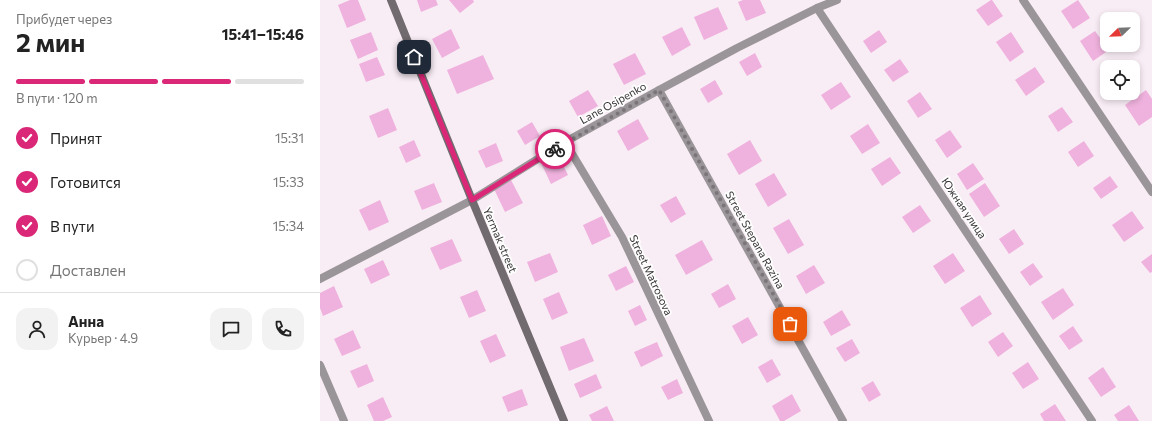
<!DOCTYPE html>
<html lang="ru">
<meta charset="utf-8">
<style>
:root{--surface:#fff;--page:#f2f2f2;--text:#222;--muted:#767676;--line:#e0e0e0;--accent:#db2777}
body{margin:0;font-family:Commissioner,sans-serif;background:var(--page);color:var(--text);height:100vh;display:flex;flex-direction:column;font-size:15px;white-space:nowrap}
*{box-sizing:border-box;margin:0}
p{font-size:13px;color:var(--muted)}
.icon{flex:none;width:22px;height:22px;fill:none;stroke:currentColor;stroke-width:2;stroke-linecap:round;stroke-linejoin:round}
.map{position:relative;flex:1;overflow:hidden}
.drawer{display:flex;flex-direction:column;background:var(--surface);width:320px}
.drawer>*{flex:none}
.needle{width:26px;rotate:247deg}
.buttons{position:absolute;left:780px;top:12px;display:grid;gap:8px}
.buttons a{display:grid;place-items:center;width:40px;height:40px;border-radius:8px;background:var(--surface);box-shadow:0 2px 6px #0003;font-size:20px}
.pin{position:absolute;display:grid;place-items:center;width:34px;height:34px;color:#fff;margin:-17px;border-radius:8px;box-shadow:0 2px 6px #0006}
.courier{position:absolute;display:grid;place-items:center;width:40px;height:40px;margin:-20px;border:3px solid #db2777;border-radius:50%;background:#fff;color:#222;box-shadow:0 1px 5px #0007}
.summary em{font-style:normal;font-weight:700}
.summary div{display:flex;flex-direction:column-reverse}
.summary{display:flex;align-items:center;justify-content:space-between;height:68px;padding:0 16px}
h1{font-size:26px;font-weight:700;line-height:30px}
.bar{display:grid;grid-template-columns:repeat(4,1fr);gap:6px 4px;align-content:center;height:48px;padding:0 16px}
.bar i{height:5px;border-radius:3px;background:var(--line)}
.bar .selected{background:var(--accent)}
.bar p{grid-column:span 4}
.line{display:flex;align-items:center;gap:10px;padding:0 16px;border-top:1px solid var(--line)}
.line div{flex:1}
.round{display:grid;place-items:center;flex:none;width:42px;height:42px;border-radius:12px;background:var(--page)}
ol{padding:0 16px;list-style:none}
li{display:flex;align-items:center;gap:12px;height:44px}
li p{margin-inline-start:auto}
li .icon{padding:4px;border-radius:50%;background:var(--accent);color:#fff;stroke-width:4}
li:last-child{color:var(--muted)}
li i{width:22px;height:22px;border:2px solid var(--line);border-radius:50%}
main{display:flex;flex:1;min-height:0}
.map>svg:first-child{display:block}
.building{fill:#efb1dd}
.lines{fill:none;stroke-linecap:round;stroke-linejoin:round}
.street{stroke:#9a9598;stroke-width:8}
.secondary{stroke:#716a6e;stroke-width:8}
.done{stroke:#7b7479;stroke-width:4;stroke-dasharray:0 7.2}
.route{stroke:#db2777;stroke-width:5}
.labels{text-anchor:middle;stroke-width:3.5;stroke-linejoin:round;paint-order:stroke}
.street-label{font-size:11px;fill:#373336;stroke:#fefefe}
</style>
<main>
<section class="drawer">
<div class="summary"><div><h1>2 мин</h1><p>Прибудет через</p></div><em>15:41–15:46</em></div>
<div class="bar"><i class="selected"></i><i class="selected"></i><i class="selected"></i><i></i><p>В пути · 120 m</p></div>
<ol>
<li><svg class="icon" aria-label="check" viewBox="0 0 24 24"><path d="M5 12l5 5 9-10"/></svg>Принят<p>15:31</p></li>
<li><svg class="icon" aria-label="check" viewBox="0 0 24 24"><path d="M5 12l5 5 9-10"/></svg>Готовится<p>15:33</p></li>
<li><svg class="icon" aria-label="check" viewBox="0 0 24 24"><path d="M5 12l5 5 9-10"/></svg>В пути<p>15:34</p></li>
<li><i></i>Доставлен</li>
</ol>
<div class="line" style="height:72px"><a class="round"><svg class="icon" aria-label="person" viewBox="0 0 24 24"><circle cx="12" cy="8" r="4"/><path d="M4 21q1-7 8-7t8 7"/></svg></a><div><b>Анна</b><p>Курьер · 4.9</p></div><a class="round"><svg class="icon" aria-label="chat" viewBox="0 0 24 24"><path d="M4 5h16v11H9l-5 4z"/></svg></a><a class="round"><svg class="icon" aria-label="phone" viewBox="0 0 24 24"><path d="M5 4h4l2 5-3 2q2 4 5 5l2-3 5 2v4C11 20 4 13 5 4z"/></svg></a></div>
</section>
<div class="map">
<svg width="832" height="421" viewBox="0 0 832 421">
<rect width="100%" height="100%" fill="#f9edf5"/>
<g class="building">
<path d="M30,0H38L46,20L27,28L18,5Z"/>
<path d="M97,0H116L118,5L101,12Z"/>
<path d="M129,0H153L154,2L140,13Z"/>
<path d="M423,0H440L446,13L426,21L418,2Z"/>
<path d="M671,0H672L683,16L668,26L656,10Z"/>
<path d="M758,0L770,18L753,29L741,11Z"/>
<path d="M398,7L408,29L384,40L374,17Z"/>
<path d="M362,27L371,45L352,56L342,37Z"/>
<path d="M131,29L140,48L122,58L112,39Z"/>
<path d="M559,30L567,42L551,53L543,41Z"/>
<path d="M775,31L789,50L773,61L760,41Z"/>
<path d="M51,32L58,50L38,59L30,40Z"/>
<path d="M691,32L704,52L690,62L676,42Z"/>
<path d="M315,53L326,74L304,85L293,64Z"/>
<path d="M435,53L442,67L427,76L419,62Z"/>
<path d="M163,55L174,79L137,94L127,70Z"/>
<path d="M57,57L65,75L46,82L39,64Z"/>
<path d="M580,59L589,72L573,82L564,70Z"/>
<path d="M715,67L725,82L706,96L695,80Z"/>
<path d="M395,80L403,94L388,103L380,89Z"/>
<path d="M521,82L531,97L511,110L501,95Z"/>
<path d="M268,90L278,106L258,117L249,101Z"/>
<path d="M826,90L832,99V117L819,126L805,105Z"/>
<path d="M600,92L612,109L598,118L587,101Z"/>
<path d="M742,107L753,122L738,132L728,116Z"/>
<path d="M68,108L77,130L58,138L49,116Z"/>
<path d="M318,119L329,139L308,151L297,131Z"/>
<path d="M212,122L220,136L205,145L197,131Z"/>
<path d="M548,124L560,143L542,154L530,136Z"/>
<path d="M630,130L642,147L627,158L615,140Z"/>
<path d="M94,140L101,156L86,163L79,147Z"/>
<path d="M430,140L442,161L419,175L407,154Z"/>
<path d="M764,141L774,156L758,167L748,152Z"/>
<path d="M176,143L183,161L166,168L158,151Z"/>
<path d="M239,157L248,175L231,184L222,165Z"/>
<path d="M570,157L581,173L562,186L551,169Z"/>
<path d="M653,163L664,179L647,190L637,174Z"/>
<path d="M454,173L467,195L448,207L435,184Z"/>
<path d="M790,176L798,187L781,199L773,188Z"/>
<path d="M191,180L203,203L185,212L174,189Z"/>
<path d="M114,183L122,202L102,210L94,191Z"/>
<path d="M665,183L680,206L664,217L649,194Z"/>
<path d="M356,196L366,214L351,223L340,205Z"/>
<path d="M60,200L69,222L49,231L39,210Z"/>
<path d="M600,205L611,221L593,233L582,217Z"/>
<path d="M812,211L824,228L804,242L792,225Z"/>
<path d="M282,216L291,236L272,245L263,225Z"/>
<path d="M469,219L484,245L468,254L453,228Z"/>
<path d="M694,229L704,244L689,254L679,239Z"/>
<path d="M132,239L142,261L120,270L110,248Z"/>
<path d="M382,240L393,260L366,275L355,255Z"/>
<path d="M230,253L238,272L215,282L207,262Z"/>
<path d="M633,253L645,271L625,284L613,266Z"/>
<path d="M832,254V272L830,273L821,262Z"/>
<path d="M63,260L70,275L51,284L44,269Z"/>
<path d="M713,263L723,277L710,286L700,272Z"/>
<path d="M494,265L505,283L486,294L476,276Z"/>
<path d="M306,266L314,282L296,291L288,275Z"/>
<path d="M408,284L416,299L399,308L391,294Z"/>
<path d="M14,286L23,307L3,316L0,308V293Z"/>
<path d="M743,288L754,305L733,320L721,302Z"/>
<path d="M157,290L166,311L149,318L140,297Z"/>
<path d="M239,292L248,313L232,320L223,299Z"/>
<path d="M660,295L672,314L652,327L640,308Z"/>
<path d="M320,305L327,320L315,326L308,311Z"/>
<path d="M522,310L531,325L511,336L503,322Z"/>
<path d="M428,317L438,335L422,344L412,326Z"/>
<path d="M753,326L763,341L749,350L739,336Z"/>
<path d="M33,330L41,348L22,356L14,339Z"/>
<path d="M683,332L693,346L678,357L668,342Z"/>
<path d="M176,334L186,356L170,363L160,341Z"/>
<path d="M264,338L274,361L249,371L240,347Z"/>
<path d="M532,339L540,353L525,362L516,348Z"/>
<path d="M337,342L343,356L321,367L314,352Z"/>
<path d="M452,359L461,375L447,383L438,367Z"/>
<path d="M708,362L719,379L703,389L692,373Z"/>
<path d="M47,364L54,381L38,388L30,371Z"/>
<path d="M783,367L796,387L781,397L768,378Z"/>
<path d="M276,374L282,388L260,398L254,384Z"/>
<path d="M357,379L363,393L348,400L341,387Z"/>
<path d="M553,381L561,395L549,402L541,388Z"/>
<path d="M202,389L208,405L188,412L182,397Z"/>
<path d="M472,394L481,411L464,421H460L452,406Z"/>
<path d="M63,397L72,417L63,421H54L47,405Z"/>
<path d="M735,404L746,421H724L720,414Z"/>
<path d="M809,405L819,421H798L794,415Z"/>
<path d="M287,406L294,421H272L269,415Z"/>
</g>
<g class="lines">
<g class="street">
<path d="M703,0L832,192"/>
<path d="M497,8L772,421"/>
<path d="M339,90L523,421"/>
<path d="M245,142L302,237L389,421"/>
<path d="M0,279L152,200L245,142L339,90L417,48L497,8L517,0"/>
<path d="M0,365L24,421"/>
</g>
<path class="secondary" d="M71,0L152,200L244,421"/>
</g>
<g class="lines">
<path class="done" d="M235,149L339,90L470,324"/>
<path class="route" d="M94,57L152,200L235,149"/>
</g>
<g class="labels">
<g class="street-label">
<text transform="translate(293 103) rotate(-29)" y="4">Lane Osipenko</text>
<text transform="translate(644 208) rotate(56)" y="4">Южная улица</text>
<text transform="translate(180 240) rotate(67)" y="4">Yermak street</text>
<text transform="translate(435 240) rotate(61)" y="4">Street Stepana Razina</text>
<text transform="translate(331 275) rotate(65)" y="4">Street Matrosova</text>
</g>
</g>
</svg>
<div class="buttons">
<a><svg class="needle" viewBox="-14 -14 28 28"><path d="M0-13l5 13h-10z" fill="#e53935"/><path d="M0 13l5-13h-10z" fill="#767676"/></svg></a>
<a><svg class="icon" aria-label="locate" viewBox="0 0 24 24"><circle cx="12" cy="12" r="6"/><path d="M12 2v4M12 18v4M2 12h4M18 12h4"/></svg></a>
</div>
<div class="pin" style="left:470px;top:324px;background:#ea580c"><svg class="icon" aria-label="bag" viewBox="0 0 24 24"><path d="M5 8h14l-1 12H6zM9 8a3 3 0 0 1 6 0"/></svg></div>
<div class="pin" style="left:94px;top:57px;background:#1f2937"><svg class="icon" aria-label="home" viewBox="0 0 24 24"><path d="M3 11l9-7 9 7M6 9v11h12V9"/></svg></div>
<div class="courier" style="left:235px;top:149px"><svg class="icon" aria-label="bike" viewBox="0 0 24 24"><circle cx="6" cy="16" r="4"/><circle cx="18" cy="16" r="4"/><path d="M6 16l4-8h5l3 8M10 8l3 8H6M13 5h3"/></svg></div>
</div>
</main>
